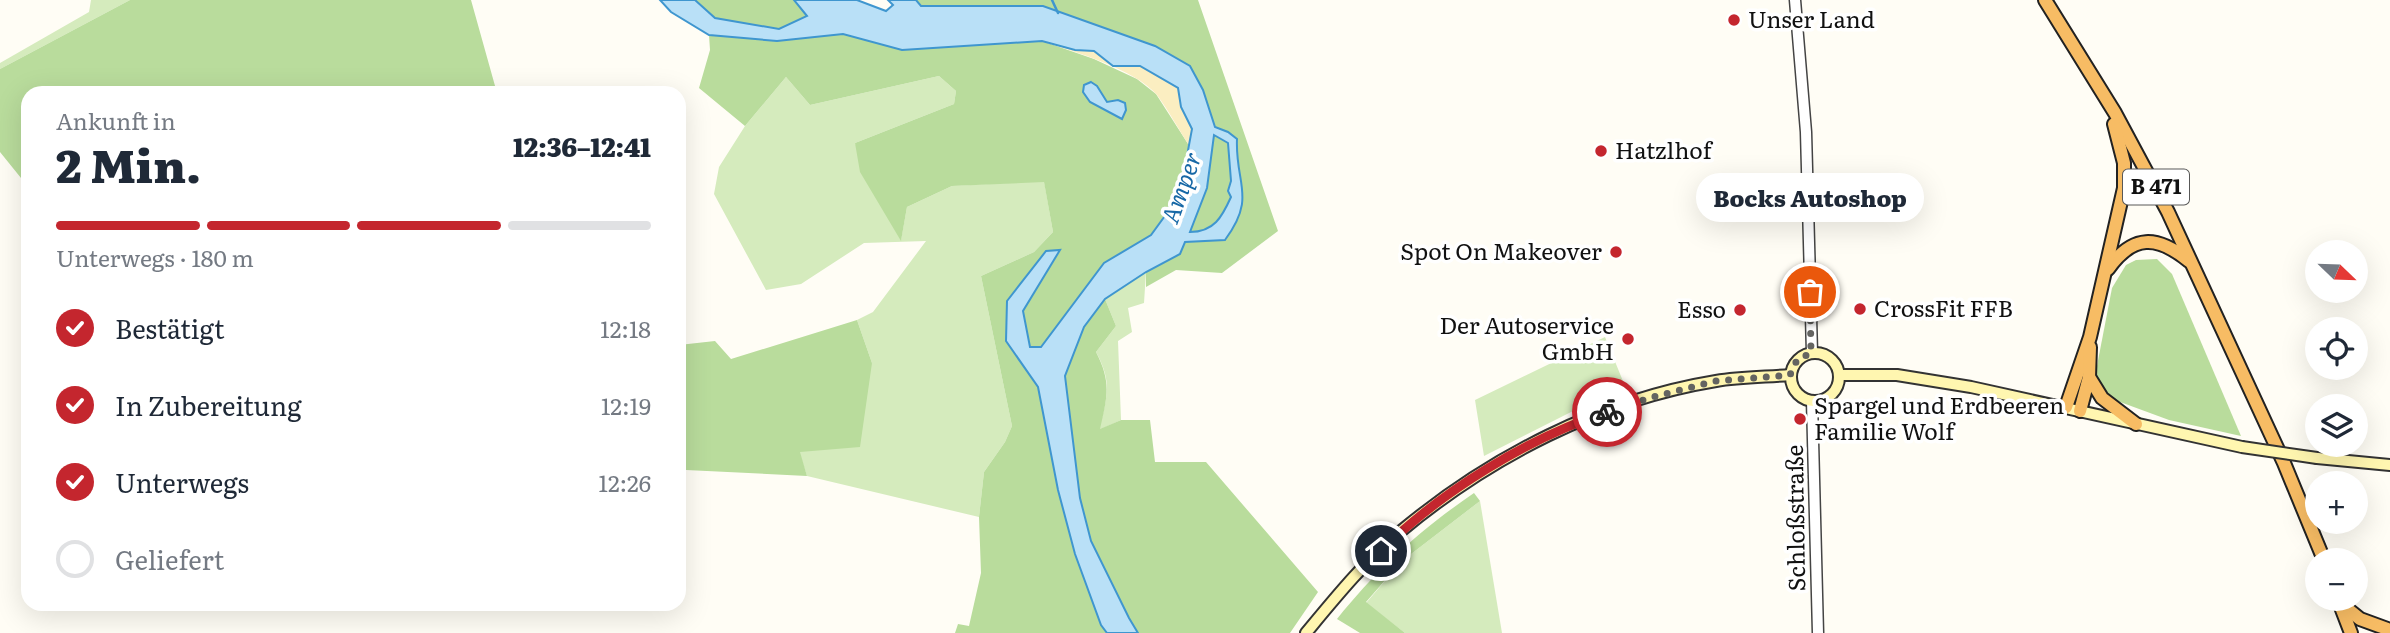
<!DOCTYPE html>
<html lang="de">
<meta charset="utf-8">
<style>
:root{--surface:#fff;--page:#f6f6f7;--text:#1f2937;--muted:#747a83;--line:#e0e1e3;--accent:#c4262e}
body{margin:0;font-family:Literata,serif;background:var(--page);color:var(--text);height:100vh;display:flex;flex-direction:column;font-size:26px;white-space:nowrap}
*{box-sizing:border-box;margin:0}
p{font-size:23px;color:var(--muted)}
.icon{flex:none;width:38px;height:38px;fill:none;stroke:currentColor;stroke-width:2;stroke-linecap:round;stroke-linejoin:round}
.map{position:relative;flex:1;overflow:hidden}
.panel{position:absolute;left:21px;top:86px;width:665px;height:525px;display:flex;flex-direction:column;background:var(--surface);border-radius:21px;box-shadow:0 7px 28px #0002}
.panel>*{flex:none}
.needle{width:46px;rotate:113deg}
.controls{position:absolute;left:2305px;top:240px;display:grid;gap:14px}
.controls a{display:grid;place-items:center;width:63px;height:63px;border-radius:50%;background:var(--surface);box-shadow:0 7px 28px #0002;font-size:35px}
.pin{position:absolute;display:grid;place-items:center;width:60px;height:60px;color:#fff;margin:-30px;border:4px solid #fff;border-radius:50%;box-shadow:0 2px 7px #0007}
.courier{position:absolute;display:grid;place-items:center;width:70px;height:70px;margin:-35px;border:5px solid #c4262e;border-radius:50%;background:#fff;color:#222;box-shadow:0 2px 9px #0007}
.bubble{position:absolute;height:49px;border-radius:24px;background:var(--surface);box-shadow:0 7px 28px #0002;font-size:23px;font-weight:800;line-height:49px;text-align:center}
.headline em{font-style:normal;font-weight:800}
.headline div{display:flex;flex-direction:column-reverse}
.headline{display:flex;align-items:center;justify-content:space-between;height:119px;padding:0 35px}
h1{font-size:46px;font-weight:800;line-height:52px}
.bar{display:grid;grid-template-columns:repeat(4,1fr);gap:10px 7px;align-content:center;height:84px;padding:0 35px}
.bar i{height:9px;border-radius:5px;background:var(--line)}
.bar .selected{background:var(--accent)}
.bar p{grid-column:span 4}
ol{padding:0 35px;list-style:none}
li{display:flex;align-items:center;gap:21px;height:77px}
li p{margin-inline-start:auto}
li .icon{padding:7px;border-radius:50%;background:var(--accent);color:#fff;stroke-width:4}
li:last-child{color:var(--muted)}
li i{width:38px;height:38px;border:4px solid var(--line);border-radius:50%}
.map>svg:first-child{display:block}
.green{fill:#d5ebbd}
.forest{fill:#b9dc9c}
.sand{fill:#fbeec1}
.water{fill:#b9e0f7;stroke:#3f96cf;stroke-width:2;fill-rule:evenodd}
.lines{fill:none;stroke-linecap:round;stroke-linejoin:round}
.stream{stroke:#3f96cf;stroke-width:2.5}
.tertiary-casing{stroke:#444;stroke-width:13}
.secondary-casing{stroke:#333;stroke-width:14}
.trunk-casing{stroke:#222;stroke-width:16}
.tertiary{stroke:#fff;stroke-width:10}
.secondary{stroke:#fff6b0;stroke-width:10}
.trunk{stroke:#f7bc64;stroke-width:12}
.secondary-bridge-casing{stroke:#333;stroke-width:14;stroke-linecap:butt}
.secondary-bridge{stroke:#fff6b0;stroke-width:10}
.done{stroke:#646461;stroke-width:7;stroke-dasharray:0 12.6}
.route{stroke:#c4262e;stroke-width:9}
.poi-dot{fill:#c4262e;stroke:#fff;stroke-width:2.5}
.labels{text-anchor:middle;stroke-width:7;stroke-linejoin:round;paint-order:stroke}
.shield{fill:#fff;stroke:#585858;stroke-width:2}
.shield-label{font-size:21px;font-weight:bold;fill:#111}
.poi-label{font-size:23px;fill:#111;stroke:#fff;text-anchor:start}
.street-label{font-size:23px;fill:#111;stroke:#fff}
.water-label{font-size:24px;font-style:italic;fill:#1768a6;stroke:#fff}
</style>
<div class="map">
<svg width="2390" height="633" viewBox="0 0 2390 633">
<rect width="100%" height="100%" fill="#fffdf5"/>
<g class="green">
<path d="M91,0H130L0,69V63L89,12Z"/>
<path d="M939,76L956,91L954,104L855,143L901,240L907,207L952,186L1044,181L1053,232L1034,252L981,276L1012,426L1005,442L984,472L979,517L807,476L799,452L872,363L857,320L873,312L926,241L864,243L801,284L766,290L714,194L719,167L745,126L786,77L810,105Z"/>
<path d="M1146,272L1144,303L1128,308L1132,332L1118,341L1121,420L1099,430C1107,397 1113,383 1096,352L1116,326L1105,299Z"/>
<path d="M1605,337L1627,391L1577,409L1484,456L1475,400Z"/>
<path d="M1480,501L1502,633H1405L1366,603L1402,561Z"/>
</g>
<g class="forest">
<path d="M130,0H471L497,93H28V176L21,178L0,152V69Z"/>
<path d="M695,0H794L807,16L780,30L715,18Z"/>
<path d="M916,0H1198L1278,231L1222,273L1176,270L1146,287V272L1180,254L1207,188L1214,127L1203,90L1078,20L1044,6H921Z"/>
<path d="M843,34L902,50L1042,41L1094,59L1137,79L1156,94L1190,147L1184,172L1167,213L1151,235L1104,263L1041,347H1030L1023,311L1060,251L1046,252L1007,341L1038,387L1058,490L1075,554L1101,625L1107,633H955L958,624L969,626L981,573L979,517L984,472L1005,442L1012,426L981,276L1034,252L1053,232L1044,182L952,186L907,207L901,241L860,172L855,143L954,104L956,91L939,76L810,105L786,77L745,126L699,88L710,50L709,35L777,41Z"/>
<path d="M2157,259L2172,274L2241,436L2169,420L2112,399L2099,388L2096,371L2112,288L2126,265L2136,260Z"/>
<path d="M1105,299L1116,326L1096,352C1112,383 1107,397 1100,429L1121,420H1150L1155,462H1206L1318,592L1290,633H1138L1129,618L1091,541L1080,498L1065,376L1084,327Z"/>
<path d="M857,320L872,363L860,447L800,452L807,476L686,470L679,462V345L715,341L731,359Z"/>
<path d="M1474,493L1480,501L1402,561L1366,602L1405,633H1360L1337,619C1378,568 1420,530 1474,493Z"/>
</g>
<path class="sand" d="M1042,41L1075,50L1094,51L1113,66H1140L1179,88L1181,107L1192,129L1190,147C1179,130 1169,111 1157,95C1135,69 1075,52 1042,41Z"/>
<g class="water">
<path d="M660,0H695L715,18L779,29L807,16L794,0H857L886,11L893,5L888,0H916L921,6H1043L1155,46L1190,66L1203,90L1215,127L1228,132L1237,139C1235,184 1257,197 1225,240L1185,242L1180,254L1146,272L1105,299L1084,327L1065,376L1080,498L1091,541L1129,618L1138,633H1107L1101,625L1075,554L1058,490L1038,387L1006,341L1007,301L1046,251L1060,250L1023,311L1030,347H1041L1104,263L1151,235L1167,213L1184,172L1192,129L1181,107L1178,88L1140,66H1113L1094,51L1075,50L1042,41L902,50L843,34L777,41L709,35L671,12ZM1214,135L1228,143L1231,181L1228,191L1231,197C1222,217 1214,232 1190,232L1207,188Z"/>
<path d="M1091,82L1097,86L1107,102L1118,100L1125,103L1126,110L1122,119L1090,102L1083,92L1084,85Z"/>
</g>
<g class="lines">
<path class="stream" d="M1052,0L1058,13"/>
<defs>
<g id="tertiary">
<path d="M1795,0L1806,132L1812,353"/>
<path d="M1812,401L1818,633"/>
</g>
<g id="secondary">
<circle cx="1815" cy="377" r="24"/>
<path d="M1839,375H1897L1971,387L2242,447"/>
<path d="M2317,458L2390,465"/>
<path d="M1306,633C1335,598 1365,561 1401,531C1490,457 1600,400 1716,381C1740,377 1766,377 1790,375"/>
</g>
<g id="trunk">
<path d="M2045,0L2115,113L2168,212L2284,463L2324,560"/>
<path d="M2108,269C2133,234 2157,235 2189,261"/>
<path d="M2089,377L2102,398L2136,424"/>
<path d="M2066,407L2090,337L2124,188V163L2114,124"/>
<path d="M2080,411L2089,377L2090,347"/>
<path d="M2339,602L2360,619L2390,630"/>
<path d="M2341,607L2351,633"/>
</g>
</defs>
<use href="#tertiary" class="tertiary-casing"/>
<use href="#secondary" class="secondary-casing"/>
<use href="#trunk" class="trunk-casing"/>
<use href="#tertiary" class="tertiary"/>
<use href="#secondary" class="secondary"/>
<use href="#trunk" class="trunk"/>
<defs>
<path id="secondary-bridge" d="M2242,447L2317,458"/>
</defs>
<use href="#secondary-bridge" class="secondary-bridge-casing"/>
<use href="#secondary-bridge" class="secondary-bridge"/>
</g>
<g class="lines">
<path class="done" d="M1607,412L1653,397L1716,381L1790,375L1797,360L1811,353L1810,292"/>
<path class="route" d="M1381,551C1440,492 1528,438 1607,412"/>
</g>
<g class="poi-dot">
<circle cx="1734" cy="20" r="7"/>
<circle cx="1601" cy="151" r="7"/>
<circle cx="1616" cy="252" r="7"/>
<circle cx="1860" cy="309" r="7"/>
<circle cx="1740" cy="310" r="7"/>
<circle cx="1628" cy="339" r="7"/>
<circle cx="1800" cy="419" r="7"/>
</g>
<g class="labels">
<rect class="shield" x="2123" y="169.5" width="66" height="35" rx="5"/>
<g class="shield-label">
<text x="2156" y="194">B 471</text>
</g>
<g class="poi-label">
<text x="1748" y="28">Unser Land</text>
<text x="1615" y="159">Hatzlhof</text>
<text x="1602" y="260" text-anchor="end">Spot On Makeover</text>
<text x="1874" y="317">CrossFit FFB</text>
<text x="1726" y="318" text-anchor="end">Esso</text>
<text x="1614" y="334" text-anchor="end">Der Autoservice<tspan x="1614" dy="26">GmbH</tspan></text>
<text x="1814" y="414">Spargel und Erdbeeren<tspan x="1814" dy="26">Familie Wolf</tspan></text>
</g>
<g class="street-label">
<text transform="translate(1796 518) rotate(-91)" y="8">Schloßstraße</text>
</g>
<g class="water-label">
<text transform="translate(1182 188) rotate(-70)" y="8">Amper</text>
</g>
</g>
</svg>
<div class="controls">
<a><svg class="needle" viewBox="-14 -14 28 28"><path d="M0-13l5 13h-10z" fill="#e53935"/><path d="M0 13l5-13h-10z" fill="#747a83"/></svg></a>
<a><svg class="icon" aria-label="locate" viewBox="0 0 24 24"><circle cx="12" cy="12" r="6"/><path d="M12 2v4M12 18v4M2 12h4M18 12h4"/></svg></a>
<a><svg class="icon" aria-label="layers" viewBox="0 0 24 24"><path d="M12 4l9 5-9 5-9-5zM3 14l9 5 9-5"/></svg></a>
<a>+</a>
<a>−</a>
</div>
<div class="pin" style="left:1810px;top:292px;background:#ea580c"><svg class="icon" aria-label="bag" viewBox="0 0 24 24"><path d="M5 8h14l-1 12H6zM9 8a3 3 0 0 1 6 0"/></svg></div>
<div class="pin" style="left:1381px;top:551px;background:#1f2937"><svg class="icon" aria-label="home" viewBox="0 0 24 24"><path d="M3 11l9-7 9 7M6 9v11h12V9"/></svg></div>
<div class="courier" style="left:1607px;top:412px"><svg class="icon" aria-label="bike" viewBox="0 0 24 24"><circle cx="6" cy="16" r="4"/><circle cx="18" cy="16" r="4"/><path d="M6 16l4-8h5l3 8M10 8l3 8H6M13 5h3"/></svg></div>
<div class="bubble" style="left:1696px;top:173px;width:228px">Bocks Autoshop</div>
<section class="panel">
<div class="headline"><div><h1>2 Min.</h1><p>Ankunft in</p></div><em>12:36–12:41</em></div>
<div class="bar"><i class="selected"></i><i class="selected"></i><i class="selected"></i><i></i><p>Unterwegs · 180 m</p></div>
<ol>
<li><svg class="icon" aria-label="check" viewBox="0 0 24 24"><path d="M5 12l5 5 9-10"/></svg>Bestätigt<p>12:18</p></li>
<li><svg class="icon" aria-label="check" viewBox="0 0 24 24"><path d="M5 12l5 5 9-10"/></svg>In Zubereitung<p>12:19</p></li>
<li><svg class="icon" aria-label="check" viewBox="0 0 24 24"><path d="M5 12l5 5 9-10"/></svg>Unterwegs<p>12:26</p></li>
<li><i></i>Geliefert</li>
</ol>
</section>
</div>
